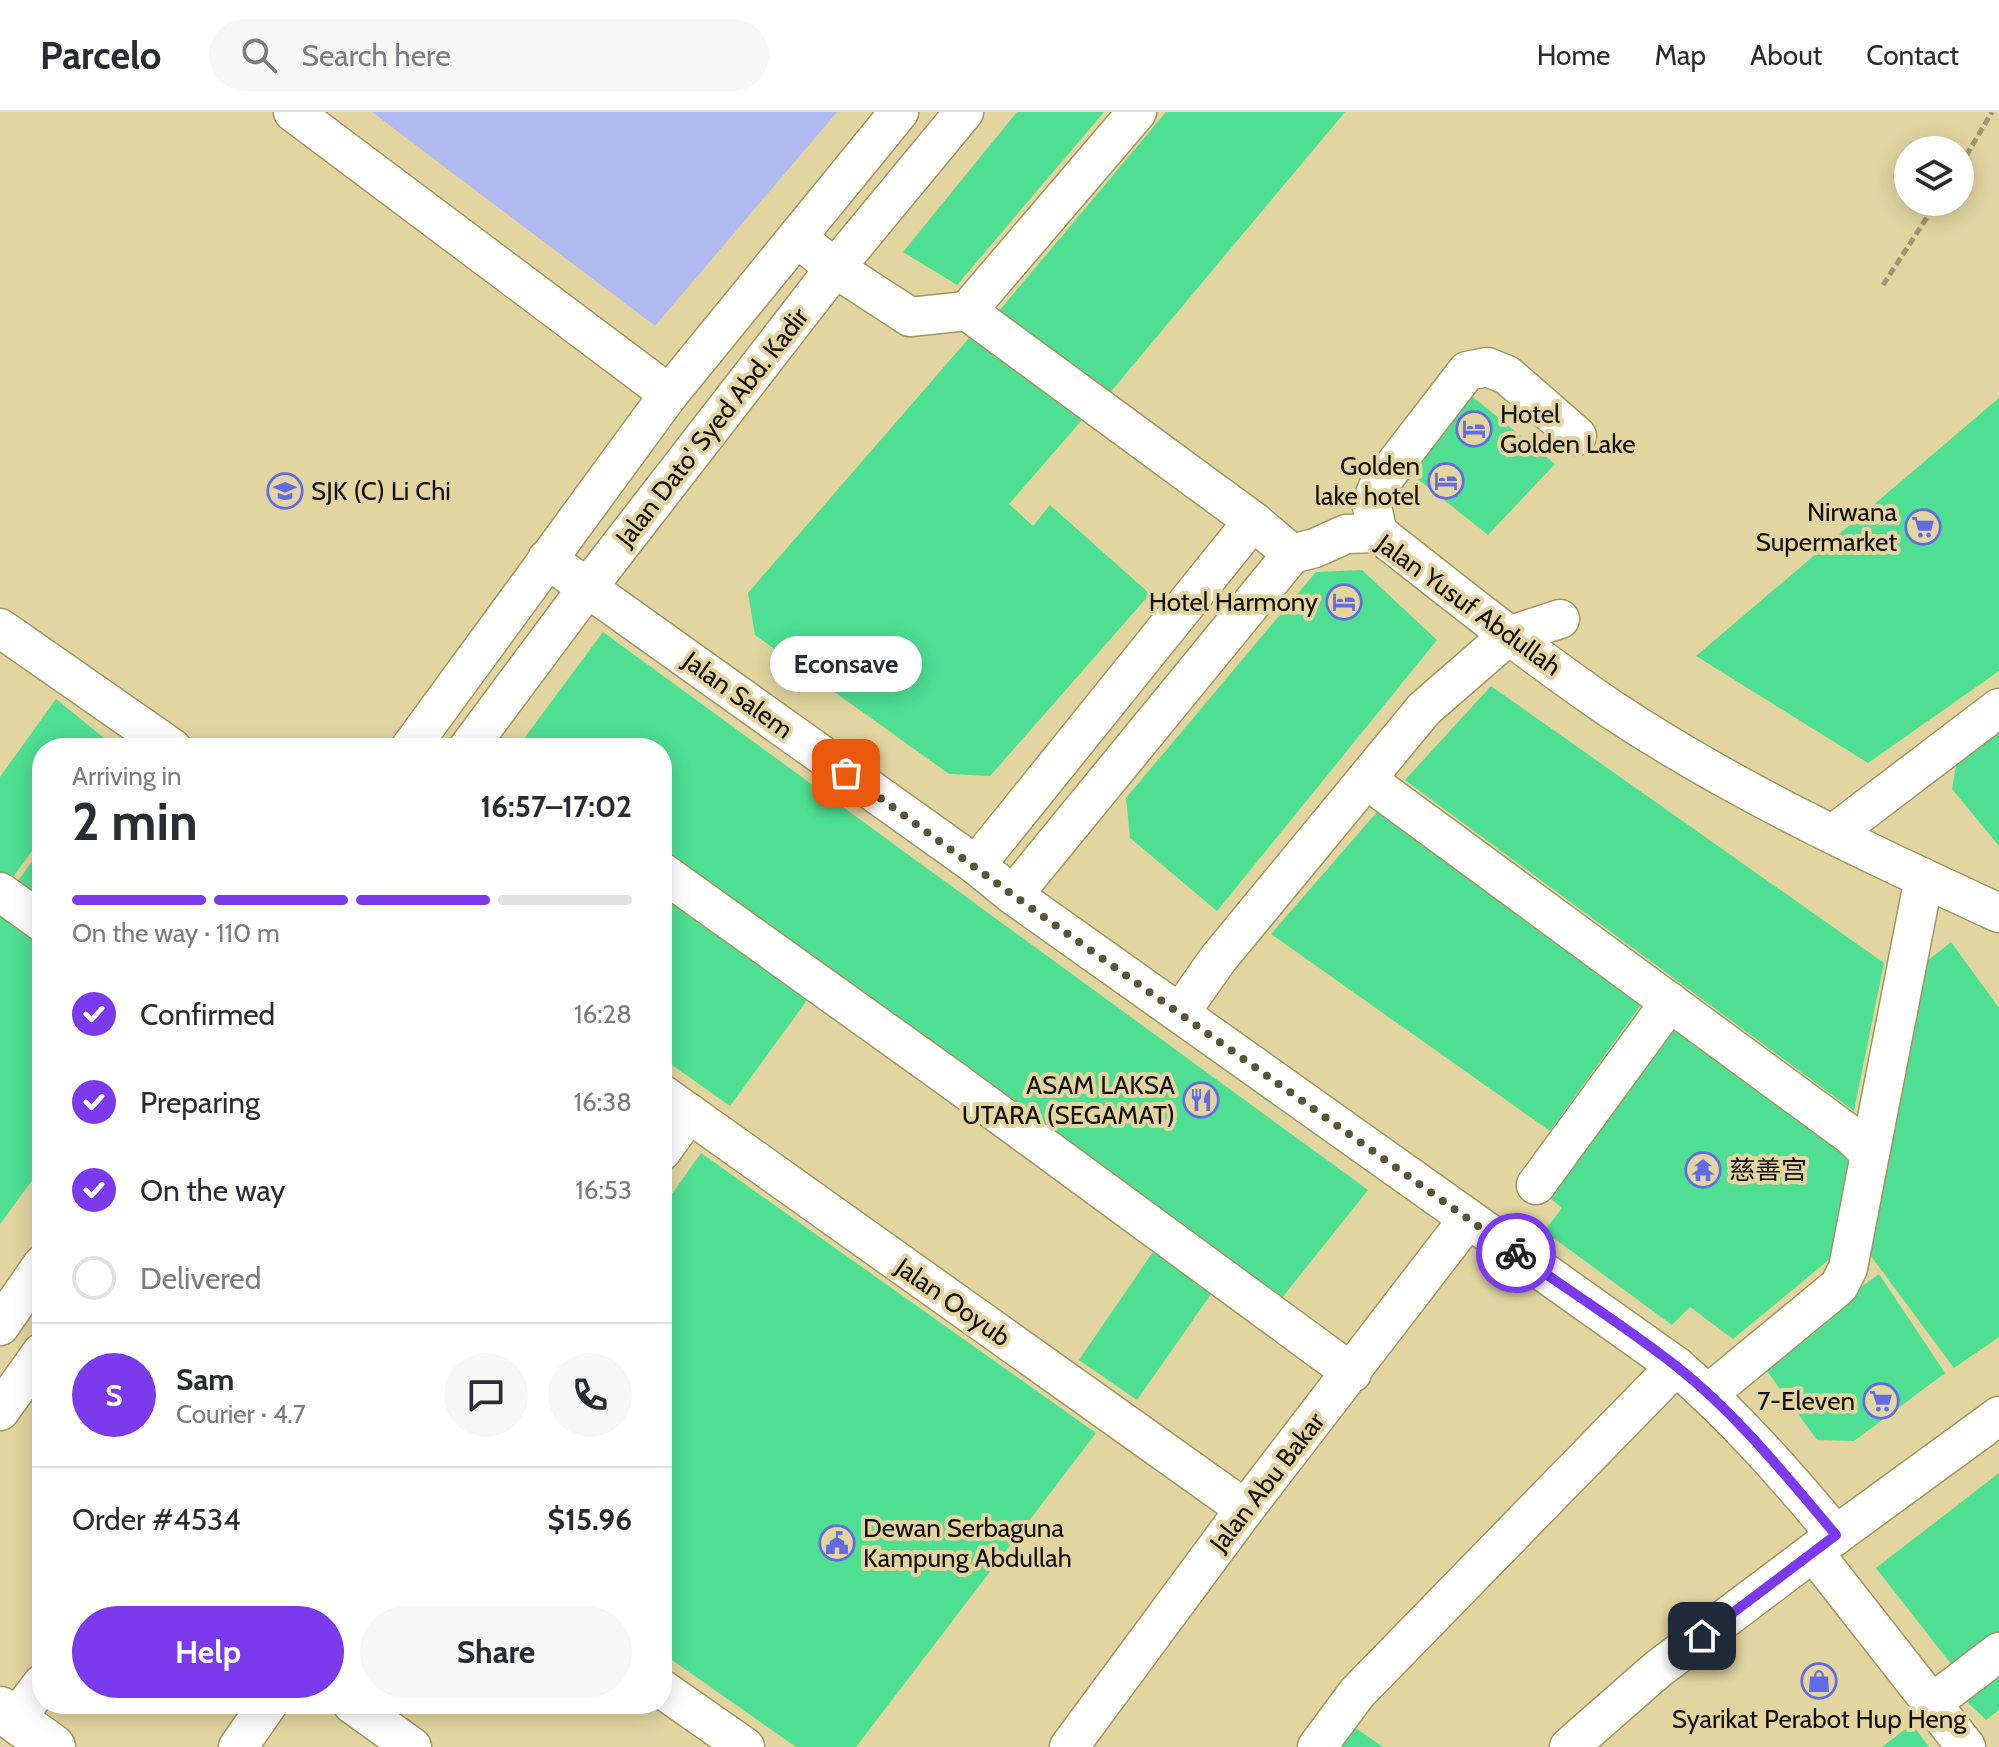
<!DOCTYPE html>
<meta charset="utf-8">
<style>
:root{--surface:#fff;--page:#f7f7f7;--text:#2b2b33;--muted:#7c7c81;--line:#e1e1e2;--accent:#7c3aed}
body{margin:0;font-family:Cabin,"Noto Sans SC",sans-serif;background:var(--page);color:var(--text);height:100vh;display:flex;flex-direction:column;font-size:30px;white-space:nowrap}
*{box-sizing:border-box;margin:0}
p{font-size:26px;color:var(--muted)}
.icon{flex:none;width:44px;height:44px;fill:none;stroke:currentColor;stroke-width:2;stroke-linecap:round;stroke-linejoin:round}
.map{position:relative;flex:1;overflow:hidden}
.panel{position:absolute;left:32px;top:626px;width:640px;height:976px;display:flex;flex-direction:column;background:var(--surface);border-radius:32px;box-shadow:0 4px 20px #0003}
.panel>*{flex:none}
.buttons{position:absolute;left:1894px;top:24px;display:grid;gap:16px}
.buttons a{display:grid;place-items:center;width:80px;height:80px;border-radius:50%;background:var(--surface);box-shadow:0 4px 20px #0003;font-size:40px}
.pin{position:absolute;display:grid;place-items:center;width:68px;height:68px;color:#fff;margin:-34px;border-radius:16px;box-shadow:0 4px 12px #0006}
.courier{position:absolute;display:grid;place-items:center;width:80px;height:80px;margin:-40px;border:6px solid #7c3aed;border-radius:50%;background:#fff;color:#222;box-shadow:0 2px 10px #0007}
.bubble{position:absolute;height:56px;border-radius:28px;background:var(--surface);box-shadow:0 4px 20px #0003;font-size:26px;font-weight:800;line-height:56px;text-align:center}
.head em{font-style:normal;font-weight:800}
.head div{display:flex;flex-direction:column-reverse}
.head{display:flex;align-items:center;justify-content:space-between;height:136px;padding:0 40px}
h1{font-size:52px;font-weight:800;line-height:60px}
.bar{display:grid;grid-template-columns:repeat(4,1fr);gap:12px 8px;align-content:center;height:96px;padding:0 40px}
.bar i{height:10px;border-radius:6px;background:var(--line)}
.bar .on{background:var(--accent)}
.bar p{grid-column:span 4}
.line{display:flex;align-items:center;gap:20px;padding:0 40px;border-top:2px solid var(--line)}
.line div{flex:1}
.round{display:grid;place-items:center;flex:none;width:84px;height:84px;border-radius:42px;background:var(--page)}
ol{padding:0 40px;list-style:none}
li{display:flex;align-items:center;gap:24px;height:88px}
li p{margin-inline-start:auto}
li .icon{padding:8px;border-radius:50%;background:var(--accent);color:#fff;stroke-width:4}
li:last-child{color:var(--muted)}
li i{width:44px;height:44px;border:4px solid var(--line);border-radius:50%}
.button{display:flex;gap:16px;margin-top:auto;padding:16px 40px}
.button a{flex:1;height:92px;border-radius:48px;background:var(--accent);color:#fff;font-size:32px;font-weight:800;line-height:92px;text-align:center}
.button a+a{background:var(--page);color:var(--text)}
header{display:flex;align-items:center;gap:48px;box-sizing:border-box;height:112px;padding:0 40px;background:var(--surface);border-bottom:2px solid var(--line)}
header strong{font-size:38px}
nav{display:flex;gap:44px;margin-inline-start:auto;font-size:28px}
.search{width:560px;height:72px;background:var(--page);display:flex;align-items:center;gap:20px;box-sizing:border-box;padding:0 28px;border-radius:44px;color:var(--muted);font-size:30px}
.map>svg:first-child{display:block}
.green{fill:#b0baf0}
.building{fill:#4edf92}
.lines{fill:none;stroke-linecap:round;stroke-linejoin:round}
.minor-casing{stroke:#a29562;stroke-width:41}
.major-casing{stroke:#a29562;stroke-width:47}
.path{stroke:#a0956d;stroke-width:5;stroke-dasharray:8 4;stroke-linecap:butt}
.minor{stroke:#fff;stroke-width:38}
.major{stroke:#fff;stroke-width:44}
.done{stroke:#5b5438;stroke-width:8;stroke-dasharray:0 14.4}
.route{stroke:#7c3aed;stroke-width:10}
.labels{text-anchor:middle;stroke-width:8;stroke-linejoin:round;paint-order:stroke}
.poi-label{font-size:26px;fill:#130e00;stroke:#e2d5a0;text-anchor:end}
.street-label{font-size:26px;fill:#130e00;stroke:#e2d5a0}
</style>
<header>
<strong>Parcelo</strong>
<div class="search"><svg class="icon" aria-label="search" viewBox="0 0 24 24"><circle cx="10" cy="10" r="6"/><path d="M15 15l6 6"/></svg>Search here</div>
<nav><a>Home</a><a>Map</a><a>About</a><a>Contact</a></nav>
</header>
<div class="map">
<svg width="1999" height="1635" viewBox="0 0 1999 1635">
<rect width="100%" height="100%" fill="#e2d5a0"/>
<path class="green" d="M372,0H837L655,214Z"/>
<g class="building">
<path d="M1017,0H1104L957,173L903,140Z"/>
<path d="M1166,0H1345L1108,283L999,199Z"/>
<path d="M976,218L1082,308L1009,392L1033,414L1050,393L1150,482L990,664L949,662L755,523L748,481Z"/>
<path d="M1468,281L1555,352L1488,423L1404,356Z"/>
<path d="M1999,286V559L1868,651L1696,544Z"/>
<path d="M1362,458L1437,528L1217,799L1130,726L1126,686L1316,460Z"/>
<path d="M603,520L1368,1078L1281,1187L662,744V636H517Z"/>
<path d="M1491,574L1884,851L1854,999L1405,668Z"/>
<path d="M56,587L109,630L105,636H42V725L11,768L0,760V665Z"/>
<path d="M1999,613V734L1952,677L1958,644Z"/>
<path d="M1377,700L1645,887L1550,1019L1271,822Z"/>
<path d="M42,736V795L14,774Z"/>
<path d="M662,769L813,880L730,994L662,946Z"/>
<path d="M0,799L42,828V1055L0,1112Z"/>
<path d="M1951,830L1999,896V1225L1954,1256L1868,1140L1916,858Z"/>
<path d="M1672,905L1853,1037L1831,1146L1733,1227L1690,1195L1672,1213L1544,1119L1562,1096L1542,1079Z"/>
<path d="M701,1041L1096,1321L856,1635H796L662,1541V1096Z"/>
<path d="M1157,1134L1216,1175L1137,1288L1079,1248Z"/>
<path d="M1879,1162L1945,1261L1854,1329L1817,1328L1759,1248Z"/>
<path d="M1999,1361V1523L1955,1557L1876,1456Z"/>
<path d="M1999,1560V1598L1986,1608L1963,1586Z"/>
<path d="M1912,1612L1929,1635H1882Z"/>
<path d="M1351,1613L1383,1635H1334Z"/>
</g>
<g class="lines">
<defs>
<g id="minor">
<path d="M293,0L669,282"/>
<path d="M797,126L835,156L910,205L967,199L1253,409L1292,442L1315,436L1346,422L1378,421C1455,481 1530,542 1611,597C1733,678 1866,740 1999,801"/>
<path d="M967,199L1137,0"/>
<path d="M1378,421L1371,391L1379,373L1467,259L1487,255L1507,263L1577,324"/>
<path d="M547,447L976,753L1013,783L1676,1254C1735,1305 1786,1363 1836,1423"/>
<path d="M0,516L172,636"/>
<path d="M410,636L669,282L899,0"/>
<path d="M468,636L588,475L835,156L964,0"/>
<path d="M1367,668L1853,1025L1870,1042L1848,1156L1839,1174L1708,1282"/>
<path d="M1833,722L1999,596"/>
<path d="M976,753L1253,409"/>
<path d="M662,760L954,969L1352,1261"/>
<path d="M0,780L42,810"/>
<path d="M1013,783L1292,442"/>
<path d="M1180,901L1218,847L1424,597L1508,524L1560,507"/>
<path d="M662,982L1245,1397"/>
<path d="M662,1039L689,1001"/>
<path d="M1870,1042L1924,766"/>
<path d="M1536,1073L1670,890"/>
<path d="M0,1214L42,1153"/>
<path d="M0,1299L42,1240"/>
<path d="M1814,1441L1966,1635"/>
<path d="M662,1577L745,1635"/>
<path d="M1932,1591L1999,1540"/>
<path d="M352,1592L412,1635"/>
<path d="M15,1608L42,1572"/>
<path d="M238,1635L268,1592"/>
<path d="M1069,1635L1245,1397L1468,1107"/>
<path d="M1317,1635L1357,1581L1676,1254"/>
<path d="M1569,1635L1658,1557L1836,1423L1999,1304"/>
</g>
<path id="major" d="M0,1597L53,1635"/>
</defs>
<use href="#minor" class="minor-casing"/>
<use href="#major" class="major-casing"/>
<g class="path">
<path d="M1960,54L1992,0"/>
<path d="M1883,173L1937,90"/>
</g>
<use href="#minor" class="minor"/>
<use href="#major" class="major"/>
</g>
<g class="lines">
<path class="done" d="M846,661L1013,783L1516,1141"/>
<path class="route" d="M1516,1141C1569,1179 1625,1214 1676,1254C1737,1302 1786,1364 1836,1423L1702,1524"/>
</g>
<defs>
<symbol id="hotel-ring" viewBox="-11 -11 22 22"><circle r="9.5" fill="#e2d5a0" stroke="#626be3" stroke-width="1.5"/><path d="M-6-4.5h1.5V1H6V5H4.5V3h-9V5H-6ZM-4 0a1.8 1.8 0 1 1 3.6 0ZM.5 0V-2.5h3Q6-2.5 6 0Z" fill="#626be3"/></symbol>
<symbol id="school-ring" viewBox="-11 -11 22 22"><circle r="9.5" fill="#e2d5a0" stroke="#626be3" stroke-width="1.5"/><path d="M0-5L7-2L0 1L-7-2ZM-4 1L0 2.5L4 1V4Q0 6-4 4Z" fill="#626be3"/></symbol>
<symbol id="supermarket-ring" viewBox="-11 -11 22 22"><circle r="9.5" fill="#e2d5a0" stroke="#626be3" stroke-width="1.5"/><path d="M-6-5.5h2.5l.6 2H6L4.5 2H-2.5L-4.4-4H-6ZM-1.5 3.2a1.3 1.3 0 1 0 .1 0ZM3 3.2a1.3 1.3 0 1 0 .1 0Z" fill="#626be3"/></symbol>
<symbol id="restaurant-ring" viewBox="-11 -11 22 22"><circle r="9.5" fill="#e2d5a0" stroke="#626be3" stroke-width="1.5"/><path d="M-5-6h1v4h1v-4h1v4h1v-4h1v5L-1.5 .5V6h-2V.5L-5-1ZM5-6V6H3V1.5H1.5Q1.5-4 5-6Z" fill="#626be3"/></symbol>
<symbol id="temple-ring" viewBox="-11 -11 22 22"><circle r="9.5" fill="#e2d5a0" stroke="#626be3" stroke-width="1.5"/><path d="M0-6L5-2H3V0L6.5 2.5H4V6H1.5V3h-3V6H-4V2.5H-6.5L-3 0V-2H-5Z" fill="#626be3"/></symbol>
<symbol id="civic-ring" viewBox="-11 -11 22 22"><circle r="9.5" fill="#e2d5a0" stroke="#626be3" stroke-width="1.5"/><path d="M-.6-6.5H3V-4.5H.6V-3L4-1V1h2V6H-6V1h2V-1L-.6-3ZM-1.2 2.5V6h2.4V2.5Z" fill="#626be3"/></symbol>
<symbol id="shop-ring" viewBox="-11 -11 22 22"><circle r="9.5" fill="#e2d5a0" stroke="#626be3" stroke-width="1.5"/><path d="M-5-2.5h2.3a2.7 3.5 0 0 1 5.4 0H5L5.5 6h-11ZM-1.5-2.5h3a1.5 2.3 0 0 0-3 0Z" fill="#626be3"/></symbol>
</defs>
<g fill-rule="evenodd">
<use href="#hotel-ring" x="1454" y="297" width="40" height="40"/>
<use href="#hotel-ring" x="1426" y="349" width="40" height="40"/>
<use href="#school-ring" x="265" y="359" width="40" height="40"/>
<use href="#supermarket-ring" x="1903" y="395" width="40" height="40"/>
<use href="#hotel-ring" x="1324" y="470" width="40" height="40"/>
<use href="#restaurant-ring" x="1181" y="968" width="40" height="40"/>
<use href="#temple-ring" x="1683" y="1038" width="40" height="40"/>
<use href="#supermarket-ring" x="1861" y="1269" width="40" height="40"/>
<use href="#civic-ring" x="817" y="1411" width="40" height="40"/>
<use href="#shop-ring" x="1799" y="1549" width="40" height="40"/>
</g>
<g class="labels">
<g class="poi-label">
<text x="1500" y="311" text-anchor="start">Hotel<tspan x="1500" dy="30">Golden Lake</tspan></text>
<text x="1420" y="363">Golden<tspan x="1420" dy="30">lake hotel</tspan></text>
<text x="311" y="388" text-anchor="start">SJK (C) Li Chi</text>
<text x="1897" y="409">Nirwana<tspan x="1897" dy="30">Supermarket</tspan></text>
<text x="1318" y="499">Hotel Harmony</text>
<text x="1175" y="982">ASAM LAKSA<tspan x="1175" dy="30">UTARA (SEGAMAT)</tspan></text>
<text x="1729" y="1067" text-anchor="start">慈善宫</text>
<text x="1855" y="1298">7-Eleven</text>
<text x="863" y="1425" text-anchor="start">Dewan Serbaguna<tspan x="863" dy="30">Kampung Abdullah</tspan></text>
<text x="1819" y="1616" text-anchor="middle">Syarikat Perabot Hup Heng</text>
</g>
<g class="street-label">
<text transform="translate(712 315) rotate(-52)" y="9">Jalan Dato' Syed Abd. Kadir</text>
<text transform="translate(1469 493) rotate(36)" y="9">Jalan Yusuf Abdullah</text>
<text transform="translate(738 583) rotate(36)" y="9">Jalan Salem</text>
<text transform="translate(953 1190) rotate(35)" y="9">Jalan Ooyub</text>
<text transform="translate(1267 1370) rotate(-52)" y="9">Jalan Abu Bakar</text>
</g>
</g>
</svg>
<div class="buttons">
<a><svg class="icon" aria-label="layers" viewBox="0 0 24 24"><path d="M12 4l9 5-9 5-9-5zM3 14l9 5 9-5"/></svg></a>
</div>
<div class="pin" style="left:846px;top:661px;background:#ea580c"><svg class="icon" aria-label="bag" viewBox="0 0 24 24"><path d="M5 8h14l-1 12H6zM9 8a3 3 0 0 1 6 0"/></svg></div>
<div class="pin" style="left:1702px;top:1524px;background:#1f2937"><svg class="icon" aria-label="home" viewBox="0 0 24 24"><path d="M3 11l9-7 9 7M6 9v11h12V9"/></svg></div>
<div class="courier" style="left:1516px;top:1141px"><svg class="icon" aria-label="bike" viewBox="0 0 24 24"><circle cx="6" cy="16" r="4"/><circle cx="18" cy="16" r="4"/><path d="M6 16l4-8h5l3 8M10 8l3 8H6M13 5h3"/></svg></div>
<div class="bubble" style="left:770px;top:524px;width:152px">Econsave</div>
<section class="panel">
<div class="head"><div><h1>2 min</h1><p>Arriving in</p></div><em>16:57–17:02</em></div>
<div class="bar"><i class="on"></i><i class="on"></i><i class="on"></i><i></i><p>On the way · 110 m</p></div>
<ol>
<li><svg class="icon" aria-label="check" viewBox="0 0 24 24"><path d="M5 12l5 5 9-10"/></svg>Confirmed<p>16:28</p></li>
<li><svg class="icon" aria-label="check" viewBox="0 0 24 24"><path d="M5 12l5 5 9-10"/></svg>Preparing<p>16:38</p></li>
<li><svg class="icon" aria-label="check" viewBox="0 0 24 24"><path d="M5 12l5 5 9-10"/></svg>On the way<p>16:53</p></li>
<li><i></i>Delivered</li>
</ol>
<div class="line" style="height:144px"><b class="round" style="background:var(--accent);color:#fff">S</b><div><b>Sam</b><p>Courier · 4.7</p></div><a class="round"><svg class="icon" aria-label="chat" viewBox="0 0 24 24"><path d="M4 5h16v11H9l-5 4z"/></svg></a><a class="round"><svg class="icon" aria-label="phone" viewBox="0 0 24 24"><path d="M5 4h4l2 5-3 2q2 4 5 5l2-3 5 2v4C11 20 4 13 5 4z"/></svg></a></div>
<div class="line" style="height:104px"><div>Order #4534</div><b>$15.96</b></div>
<div class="button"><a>Help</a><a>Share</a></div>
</section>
</div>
